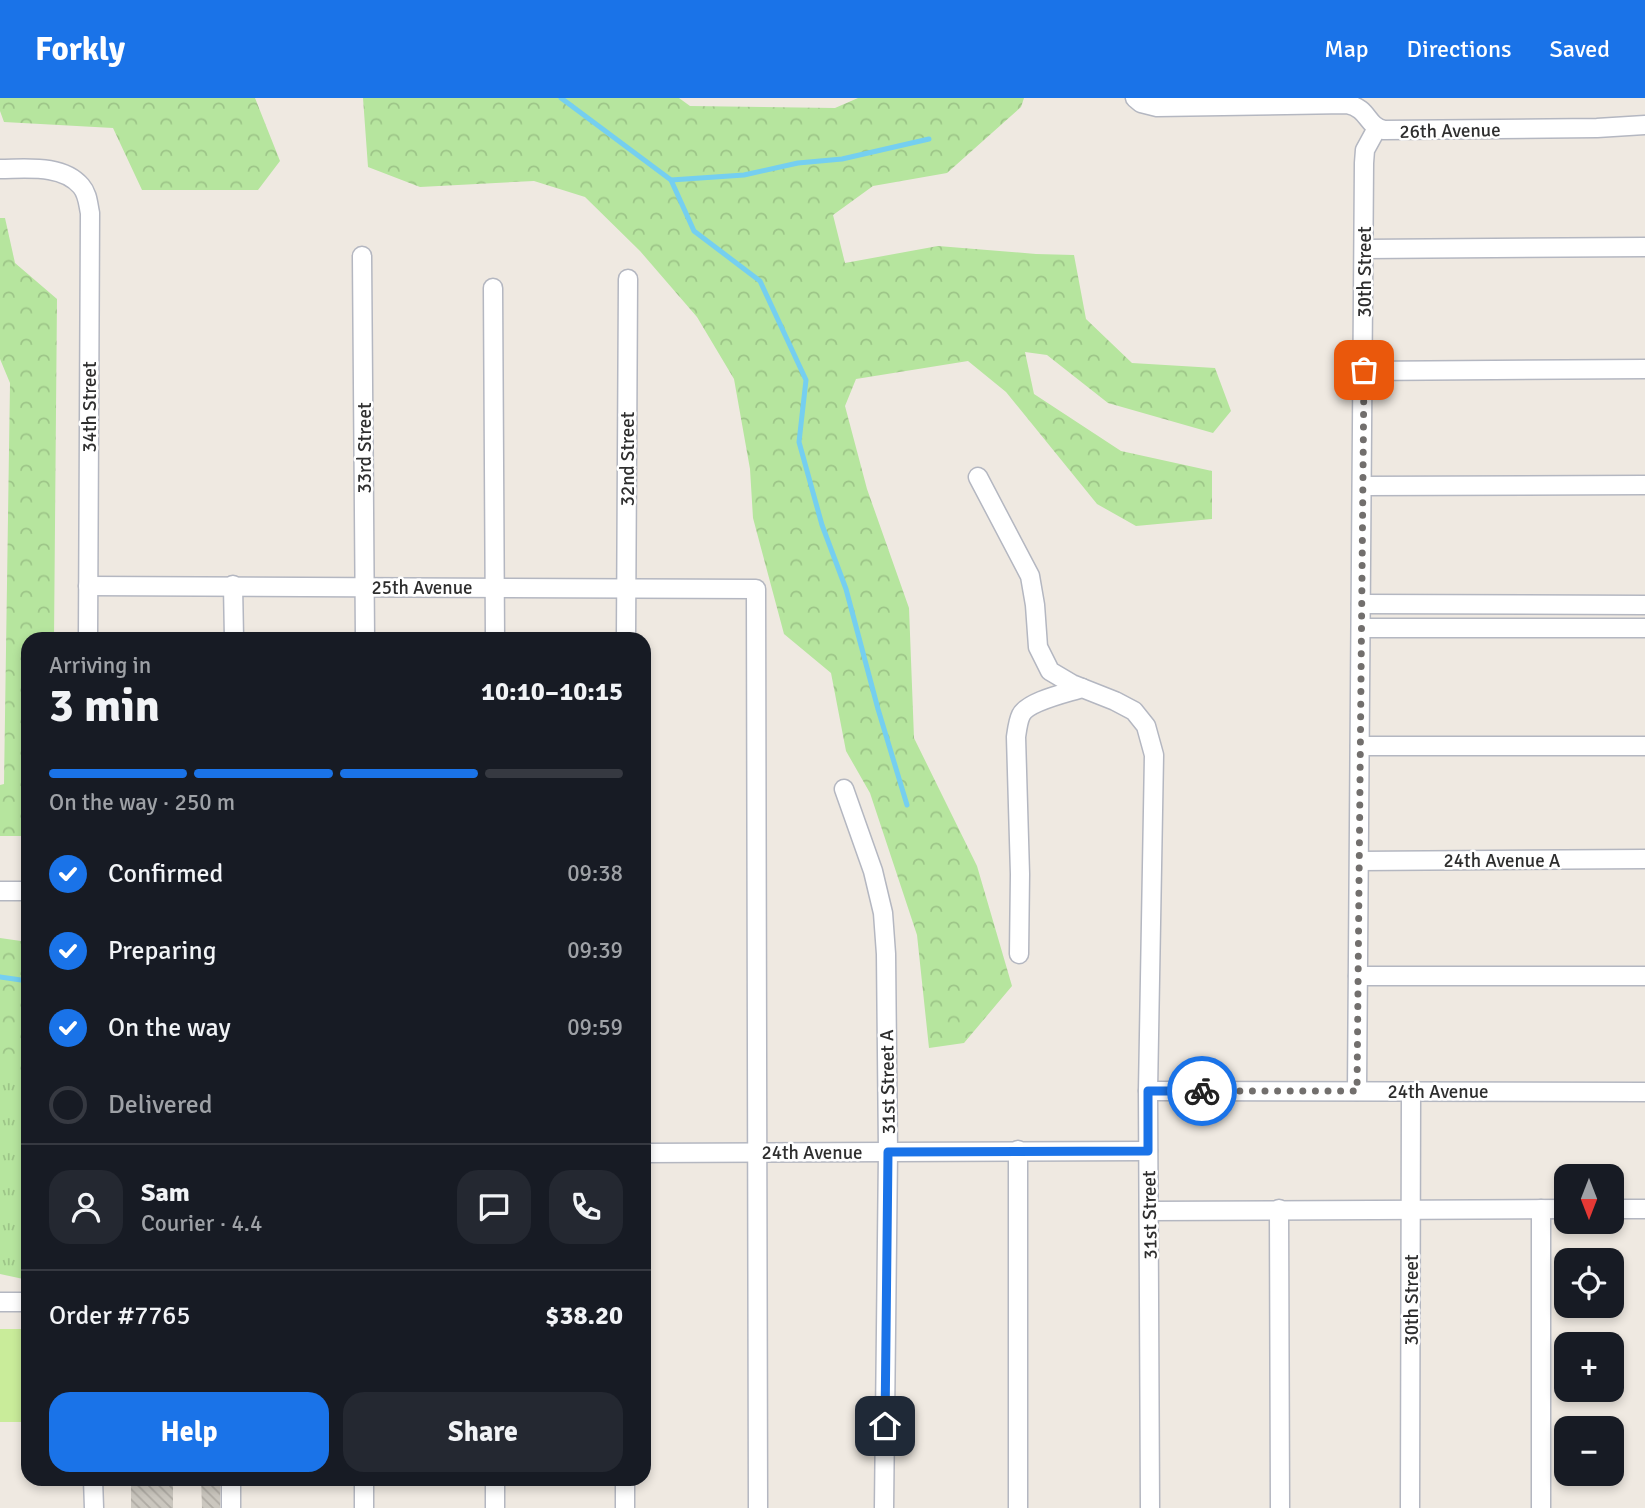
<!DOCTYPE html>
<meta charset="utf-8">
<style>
:root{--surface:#171b24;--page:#242831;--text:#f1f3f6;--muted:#9ea1a6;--line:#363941;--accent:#1a73e8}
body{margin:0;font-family:Signika,sans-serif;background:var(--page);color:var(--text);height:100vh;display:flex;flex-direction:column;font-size:26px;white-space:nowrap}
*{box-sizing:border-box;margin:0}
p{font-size:23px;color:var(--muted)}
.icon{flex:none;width:38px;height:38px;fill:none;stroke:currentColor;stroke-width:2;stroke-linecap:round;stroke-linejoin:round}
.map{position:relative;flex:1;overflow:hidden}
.panel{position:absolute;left:21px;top:534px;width:630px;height:854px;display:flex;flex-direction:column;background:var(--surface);border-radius:21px;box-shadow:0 4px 10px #0003}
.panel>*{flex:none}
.needle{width:46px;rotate:180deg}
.buttons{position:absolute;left:1554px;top:1066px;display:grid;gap:14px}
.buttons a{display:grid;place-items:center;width:70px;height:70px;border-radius:14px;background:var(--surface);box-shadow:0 4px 10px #0003;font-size:35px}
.pin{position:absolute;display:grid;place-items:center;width:60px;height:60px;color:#fff;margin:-30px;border-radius:14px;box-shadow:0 4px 10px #0006}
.courier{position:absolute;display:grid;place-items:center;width:70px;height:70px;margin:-35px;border:5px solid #1a73e8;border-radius:50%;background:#fff;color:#222;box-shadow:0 2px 9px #0007}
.headline em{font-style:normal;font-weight:700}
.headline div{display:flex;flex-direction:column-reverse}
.headline{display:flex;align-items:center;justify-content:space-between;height:119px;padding:0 28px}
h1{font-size:46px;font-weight:700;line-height:52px}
.bar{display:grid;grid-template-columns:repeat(4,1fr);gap:10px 7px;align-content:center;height:84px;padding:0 28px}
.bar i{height:9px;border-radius:5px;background:var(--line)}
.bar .active{background:var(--accent)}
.bar p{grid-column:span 4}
.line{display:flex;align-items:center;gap:18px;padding:0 28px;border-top:2px solid var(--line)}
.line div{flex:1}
.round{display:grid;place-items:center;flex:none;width:74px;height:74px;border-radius:21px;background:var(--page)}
ol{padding:0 28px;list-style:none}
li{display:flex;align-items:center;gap:21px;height:77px}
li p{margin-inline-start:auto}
li .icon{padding:7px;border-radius:50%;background:var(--accent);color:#fff;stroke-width:4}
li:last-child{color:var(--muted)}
li i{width:38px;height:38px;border:4px solid var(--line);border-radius:50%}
.action{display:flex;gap:14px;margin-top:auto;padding:14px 28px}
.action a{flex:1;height:80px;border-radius:21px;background:var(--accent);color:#fff;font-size:28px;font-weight:700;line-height:80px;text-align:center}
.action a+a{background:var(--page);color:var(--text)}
header{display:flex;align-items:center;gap:42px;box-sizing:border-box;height:98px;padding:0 35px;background:var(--accent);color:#fff}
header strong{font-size:33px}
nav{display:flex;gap:38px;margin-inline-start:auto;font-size:24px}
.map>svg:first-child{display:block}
.grass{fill:url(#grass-tufts)}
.forest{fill:url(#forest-crowns)}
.pitch{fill:#c9ec9a}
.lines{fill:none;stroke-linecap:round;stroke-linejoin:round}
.stream{stroke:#75cff0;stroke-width:5}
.building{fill:url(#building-back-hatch)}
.minor-casing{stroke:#b4b7c1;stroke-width:21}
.minor{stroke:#fff;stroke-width:18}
.done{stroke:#726f6d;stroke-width:7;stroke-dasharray:0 12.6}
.route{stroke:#1a73e8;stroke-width:9}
.labels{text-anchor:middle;stroke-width:5;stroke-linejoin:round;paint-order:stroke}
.street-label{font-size:19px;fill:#2e2e2e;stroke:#fff}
</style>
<header>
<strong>Forkly</strong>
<nav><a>Map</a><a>Directions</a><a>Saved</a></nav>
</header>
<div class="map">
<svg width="1645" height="1410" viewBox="0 0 1645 1410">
<defs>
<pattern id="grass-tufts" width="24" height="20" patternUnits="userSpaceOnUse" patternTransform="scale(1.75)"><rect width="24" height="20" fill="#b6e59e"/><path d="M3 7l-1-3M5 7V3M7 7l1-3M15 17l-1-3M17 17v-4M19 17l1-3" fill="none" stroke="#9dc588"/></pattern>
<pattern id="forest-crowns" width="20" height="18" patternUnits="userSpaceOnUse" patternTransform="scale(1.75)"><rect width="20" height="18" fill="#b6e59e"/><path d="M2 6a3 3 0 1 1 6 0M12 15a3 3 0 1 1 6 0" fill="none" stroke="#9dc588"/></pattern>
<pattern id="building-back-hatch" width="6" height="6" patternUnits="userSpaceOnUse" patternTransform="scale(1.75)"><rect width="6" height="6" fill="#cbc7bf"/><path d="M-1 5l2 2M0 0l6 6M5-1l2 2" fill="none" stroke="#afaba4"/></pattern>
</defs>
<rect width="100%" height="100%" fill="#efe9e1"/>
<path class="grass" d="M0,938L28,939V1182L0,1176Z"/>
<g class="forest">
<path d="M0,0H255L280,63L258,92H142L113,30L4,24L0,13Z"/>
<path d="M363,0H679L690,8L835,10L858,0H1024L1021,9L947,75L873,88L833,117L845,165L938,148L1036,156L1074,157L1086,221L1132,265L1215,270L1231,313L1213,335L1108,305L1047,257L1025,254L1034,296L1121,353L1212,373V421L1136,428L1097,406L1006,294L968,263L856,281L845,308L867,391L909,510L914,640L977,768L1012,888L964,945L929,950L917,837L870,695L846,653L831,575L784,536L753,420L750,371L734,281L697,219L640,153L585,99L534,83L420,89L368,69Z"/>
<path d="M0,120H5L15,165L57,201L54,541H28V738H0V687L4,686L10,285L0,261Z"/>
<path d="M0,840L28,844V972L0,978Z"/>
</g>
<rect class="pitch" x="0" y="1231" width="28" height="93"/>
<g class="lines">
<g class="stream">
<path d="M561,0L671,82L694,133L760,183L806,282L799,344L822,427L846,491L878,611L907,707"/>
<path d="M671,82L744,77L798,65L842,61L929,41"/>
<path d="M0,879L28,883"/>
</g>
</g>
<g class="building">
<rect x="131" y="1381" width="42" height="29"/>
<path d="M201,1381H220V1410H202Z"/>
</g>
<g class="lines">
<defs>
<g id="minor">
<path d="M1135,0L1141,5L1157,9L1347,6C1370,11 1365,27 1384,32L1597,30L1645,27"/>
<path d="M0,71C26,71 62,66 81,88C88,96 88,106 90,115L88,541"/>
<path d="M1364,151L1645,149"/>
<path d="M362,158L365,541"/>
<path d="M493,190L495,541"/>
<path d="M1364,273L1645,271"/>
<path d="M978,379L1030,478L1035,507L1038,549L1050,573L1072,586L1115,603L1134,613L1146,628L1154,657L1148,993L1150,1410"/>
<path d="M1362,388L1645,387"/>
<path d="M233,487L234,541"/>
<path d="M88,488L756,491L758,1410"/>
<path d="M1361,506L1645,507"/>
<path d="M1361,530H1645"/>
<path d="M626,541L628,181"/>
<path d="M1360,648H1645"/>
<path d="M844,691L873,773L883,815L886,856L888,1054L884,1410"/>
<path d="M1360,763L1645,761"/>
<path d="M0,793H28"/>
<path d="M1019,856L1020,776L1016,639C1017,632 1018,623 1021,617C1028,603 1067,595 1082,590"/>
<path d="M1358,878H1645"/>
<path d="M1148,993L1645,994"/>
<path d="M1357,993L1364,65L1365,52L1377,30"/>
<path d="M1018,1052V1410"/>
<path d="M644,1055L1148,1053"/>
<path d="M1279,1111L1280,1410"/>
<path d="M1541,1111V1410"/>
<path d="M1612,1111H1645"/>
<path d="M1149,1113L1566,1111"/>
<path d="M0,1204H28"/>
<path d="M93,1381L94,1410"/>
<path d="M495,1381V1410"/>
<path d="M625,1381V1410"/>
<path d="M231,1410V1381"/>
<path d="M364,1410V1381"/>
<path d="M1410,1410L1411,994"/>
</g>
</defs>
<use href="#minor" class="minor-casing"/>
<use href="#minor" class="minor"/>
</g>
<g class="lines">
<path class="done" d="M1202,993H1357L1364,272"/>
<path class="route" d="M885,1328L888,1054L1148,1053V993H1202"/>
</g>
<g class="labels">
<g class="street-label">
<text transform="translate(1450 32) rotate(-1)" y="7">26th Avenue</text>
<text transform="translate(1364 174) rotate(-90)" y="7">30th Street</text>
<text transform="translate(89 309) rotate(-90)" y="7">34th Street</text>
<text transform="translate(364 350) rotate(-90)" y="7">33rd Street</text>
<text transform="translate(627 361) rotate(-90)" y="7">32nd Street</text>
<text x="422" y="496">25th Avenue</text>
<text x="1502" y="769">24th Avenue A</text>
<text transform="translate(887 984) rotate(-91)" y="7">31st Street A</text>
<text x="1438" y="1000">24th Avenue</text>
<text x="812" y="1061">24th Avenue</text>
<text transform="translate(1149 1117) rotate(-91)" y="7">31st Street</text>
<text transform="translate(1411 1202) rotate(-90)" y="7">30th Street</text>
</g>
</g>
</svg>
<div class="buttons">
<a><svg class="needle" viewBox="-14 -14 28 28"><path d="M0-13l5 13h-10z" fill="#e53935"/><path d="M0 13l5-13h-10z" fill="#9ea1a6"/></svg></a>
<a><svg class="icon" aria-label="locate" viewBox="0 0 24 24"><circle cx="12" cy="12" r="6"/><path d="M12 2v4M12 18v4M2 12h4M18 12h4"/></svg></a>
<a>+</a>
<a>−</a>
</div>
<div class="pin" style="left:1364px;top:272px;background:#ea580c"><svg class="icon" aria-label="bag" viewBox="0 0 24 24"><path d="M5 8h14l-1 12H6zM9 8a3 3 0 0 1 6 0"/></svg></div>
<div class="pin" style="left:885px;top:1328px;background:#1f2937"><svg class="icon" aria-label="home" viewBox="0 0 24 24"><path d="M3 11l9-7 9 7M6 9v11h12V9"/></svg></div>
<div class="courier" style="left:1202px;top:993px"><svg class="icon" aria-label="bike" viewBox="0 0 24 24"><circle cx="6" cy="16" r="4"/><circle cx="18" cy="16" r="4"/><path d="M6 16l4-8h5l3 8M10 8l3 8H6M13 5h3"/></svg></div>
<section class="panel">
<div class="headline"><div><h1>3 min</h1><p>Arriving in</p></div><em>10:10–10:15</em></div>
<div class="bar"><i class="active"></i><i class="active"></i><i class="active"></i><i></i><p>On the way · 250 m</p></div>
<ol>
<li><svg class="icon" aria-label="check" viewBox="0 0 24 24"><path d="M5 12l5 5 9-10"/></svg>Confirmed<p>09:38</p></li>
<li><svg class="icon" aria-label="check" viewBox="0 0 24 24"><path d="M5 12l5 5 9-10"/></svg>Preparing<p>09:39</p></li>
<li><svg class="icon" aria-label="check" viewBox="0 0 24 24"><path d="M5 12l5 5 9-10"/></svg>On the way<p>09:59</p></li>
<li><i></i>Delivered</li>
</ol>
<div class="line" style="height:126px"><a class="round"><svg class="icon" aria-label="person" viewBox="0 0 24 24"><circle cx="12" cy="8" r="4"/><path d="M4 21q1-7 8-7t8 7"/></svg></a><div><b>Sam</b><p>Courier · 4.4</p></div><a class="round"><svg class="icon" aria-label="chat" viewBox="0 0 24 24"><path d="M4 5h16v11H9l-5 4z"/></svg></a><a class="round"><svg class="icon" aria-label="phone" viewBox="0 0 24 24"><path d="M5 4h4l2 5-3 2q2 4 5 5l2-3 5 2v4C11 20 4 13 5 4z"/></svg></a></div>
<div class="line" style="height:91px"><div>Order #7765</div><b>$38.20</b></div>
<div class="action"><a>Help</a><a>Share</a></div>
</section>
</div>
